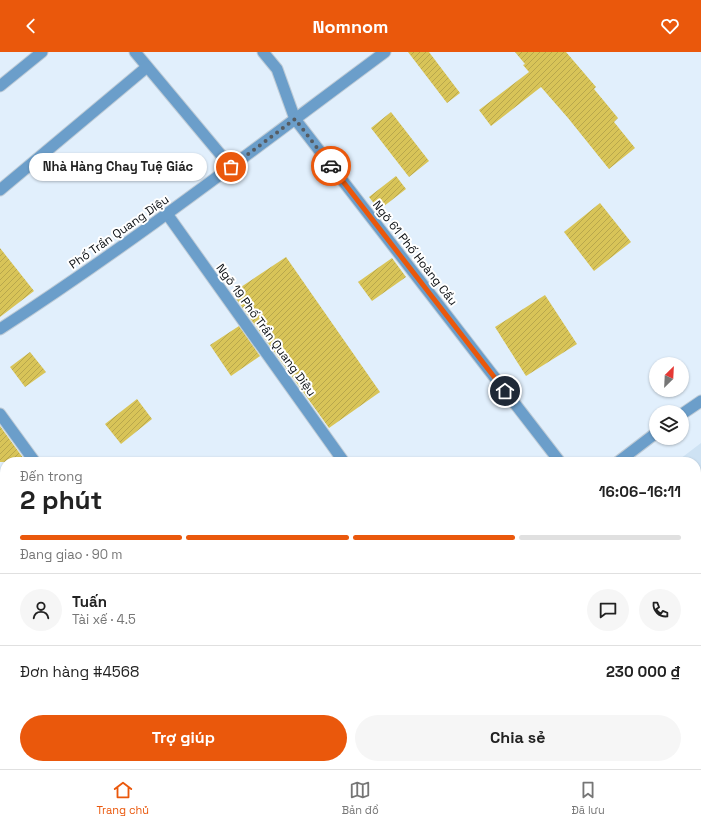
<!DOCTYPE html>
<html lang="vi">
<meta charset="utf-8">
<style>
:root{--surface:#fff;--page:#f6f6f6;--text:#222;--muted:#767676;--line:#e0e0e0;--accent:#ea580c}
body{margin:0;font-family:"Space Grotesk",sans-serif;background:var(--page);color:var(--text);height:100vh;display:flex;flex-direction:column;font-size:15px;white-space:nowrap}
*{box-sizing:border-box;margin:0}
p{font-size:13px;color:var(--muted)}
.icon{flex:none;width:22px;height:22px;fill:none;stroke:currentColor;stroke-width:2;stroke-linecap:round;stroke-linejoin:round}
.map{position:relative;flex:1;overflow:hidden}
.sheet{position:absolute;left:0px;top:405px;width:701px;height:312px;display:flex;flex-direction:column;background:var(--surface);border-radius:16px 16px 0 0;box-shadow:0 1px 3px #0004}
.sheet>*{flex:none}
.needle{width:26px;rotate:24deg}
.tools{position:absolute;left:649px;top:305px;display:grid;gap:8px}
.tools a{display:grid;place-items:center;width:40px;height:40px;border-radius:50%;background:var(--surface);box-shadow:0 1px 3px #0004;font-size:20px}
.pin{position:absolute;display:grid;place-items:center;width:34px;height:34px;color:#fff;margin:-17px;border:2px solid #fff;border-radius:50%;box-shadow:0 1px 4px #0007}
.courier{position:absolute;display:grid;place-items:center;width:40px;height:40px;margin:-20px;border:3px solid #ea580c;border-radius:50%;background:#fff;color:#222;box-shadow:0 1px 5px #0007}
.bubble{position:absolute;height:28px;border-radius:14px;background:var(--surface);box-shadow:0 1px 3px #0004;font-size:13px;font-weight:700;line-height:28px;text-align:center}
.summary em{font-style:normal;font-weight:700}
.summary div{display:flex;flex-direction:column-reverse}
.summary{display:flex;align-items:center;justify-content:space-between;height:68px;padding:0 20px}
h1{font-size:26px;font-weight:700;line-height:30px}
.bar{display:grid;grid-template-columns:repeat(4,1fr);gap:6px 4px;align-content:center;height:48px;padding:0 20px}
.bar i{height:5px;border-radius:3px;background:var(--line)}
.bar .current{background:var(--accent)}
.bar p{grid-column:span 4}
.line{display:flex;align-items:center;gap:10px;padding:0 20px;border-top:1px solid var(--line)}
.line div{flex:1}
.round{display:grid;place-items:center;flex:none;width:42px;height:42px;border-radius:21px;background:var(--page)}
.button{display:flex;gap:8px;margin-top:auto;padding:8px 20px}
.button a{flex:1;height:46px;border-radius:24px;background:var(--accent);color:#fff;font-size:16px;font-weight:700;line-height:46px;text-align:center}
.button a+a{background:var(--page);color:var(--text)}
header{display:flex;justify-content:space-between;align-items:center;height:52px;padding:0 20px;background:var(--accent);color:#fff;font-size:18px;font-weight:700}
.tab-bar{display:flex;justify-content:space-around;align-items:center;height:56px;border-top:1px solid var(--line);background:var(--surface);font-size:11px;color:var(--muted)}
.tab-bar a{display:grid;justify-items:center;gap:2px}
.tab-bar .current{color:var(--accent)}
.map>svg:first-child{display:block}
.built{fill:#cee2f3}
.water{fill:url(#water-rules)}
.building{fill:url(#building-hatch)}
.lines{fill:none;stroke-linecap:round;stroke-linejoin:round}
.minor-casing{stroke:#becbd6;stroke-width:13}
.minor{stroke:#6b9eca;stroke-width:11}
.done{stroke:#555c63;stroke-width:4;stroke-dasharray:0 7.2}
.route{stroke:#ea580c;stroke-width:5}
.labels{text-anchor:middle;stroke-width:4;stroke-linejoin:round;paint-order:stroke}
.street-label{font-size:12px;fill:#090d11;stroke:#fff}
</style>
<header><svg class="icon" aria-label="back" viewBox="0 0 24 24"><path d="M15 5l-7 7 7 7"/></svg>Nomnom<svg class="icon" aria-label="heart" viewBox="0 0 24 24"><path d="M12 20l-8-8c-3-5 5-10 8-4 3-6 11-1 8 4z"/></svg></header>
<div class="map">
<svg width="701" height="717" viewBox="0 0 701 717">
<defs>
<pattern id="water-rules" width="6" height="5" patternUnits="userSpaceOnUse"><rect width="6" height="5" fill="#57abf0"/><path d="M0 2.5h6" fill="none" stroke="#4a92cd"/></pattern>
<pattern id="building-hatch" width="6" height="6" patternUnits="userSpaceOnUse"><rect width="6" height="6" fill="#d8c458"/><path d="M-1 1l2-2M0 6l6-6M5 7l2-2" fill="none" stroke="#b8a74c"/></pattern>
</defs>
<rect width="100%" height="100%" fill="#e1effc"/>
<path class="built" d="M701,391V717H427L423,712H696V410H676Z"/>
<path class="water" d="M631,712H696L700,717H624Z"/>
<g class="building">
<path d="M408,0H429L460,41L447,51Z"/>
<path d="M515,0H566L596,35L594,37L618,66L614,70L635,96L609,117L568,66L541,35L491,74L479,58L529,20L523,13L525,12Z"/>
<path d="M391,60L429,109L409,125L371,76Z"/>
<path d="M396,124L406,137L379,158L369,145Z"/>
<path d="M600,151L631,190L594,219L564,180Z"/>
<path d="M0,196L34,239L0,265Z"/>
<path d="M286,205L380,340L329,376L232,241Z"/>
<path d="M392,206L406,225L372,249L358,230Z"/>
<path d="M545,243L577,292L526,324L495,275Z"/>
<path d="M239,274L260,304L231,324L210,293Z"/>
<path d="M30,300L46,320L25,335L10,315Z"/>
<path d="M137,347L152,367L121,392L105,372Z"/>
<path d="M0,374L26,410H0Z"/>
</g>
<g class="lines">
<defs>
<g id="minor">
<path d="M135,0L231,115"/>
<path d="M263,0L277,17L295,67L560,410"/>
<path d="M0,34L42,0"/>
<path d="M0,138L147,15"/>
<path d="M167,162L344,410"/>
<path d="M0,277C133,191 258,94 385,0"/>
<path d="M0,362L35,410"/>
<path d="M682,362L701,349"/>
<path d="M618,410L656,381"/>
<path d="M0,458L5,455"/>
</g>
</defs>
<use href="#minor" class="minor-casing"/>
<use href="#minor" class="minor"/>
</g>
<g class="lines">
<path class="done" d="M231,115L295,67L331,114"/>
<path class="route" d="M331,114L505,339"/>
</g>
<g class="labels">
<g class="street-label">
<text transform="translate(119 180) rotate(-35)" y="4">Phố Trần Quang Diệu</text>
<text transform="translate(415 201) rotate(52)" y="4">Ngõ 61 Phố Hoàng Cầu</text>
<text transform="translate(266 278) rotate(54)" y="4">Ngõ 19 Phố Trần Quang Diệu</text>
</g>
</g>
</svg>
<div class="tools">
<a><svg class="needle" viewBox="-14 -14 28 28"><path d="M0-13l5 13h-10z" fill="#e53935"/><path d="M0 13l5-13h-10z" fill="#767676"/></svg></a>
<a><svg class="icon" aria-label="layers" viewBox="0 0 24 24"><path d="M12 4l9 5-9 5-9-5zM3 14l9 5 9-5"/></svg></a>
</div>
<div class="pin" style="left:231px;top:115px;background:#ea580c"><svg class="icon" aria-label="bag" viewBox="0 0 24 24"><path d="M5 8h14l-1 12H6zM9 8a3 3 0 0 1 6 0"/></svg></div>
<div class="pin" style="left:505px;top:339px;background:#1f2937"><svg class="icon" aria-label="home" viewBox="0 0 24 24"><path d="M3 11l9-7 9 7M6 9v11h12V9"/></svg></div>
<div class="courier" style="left:331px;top:114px"><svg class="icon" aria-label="car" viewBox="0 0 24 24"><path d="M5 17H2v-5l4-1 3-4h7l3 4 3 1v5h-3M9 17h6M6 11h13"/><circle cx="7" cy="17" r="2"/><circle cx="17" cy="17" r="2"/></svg></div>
<div class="bubble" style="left:29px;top:101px;width:178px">Nhà Hàng Chay Tuệ Giác</div>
<section class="sheet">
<div class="summary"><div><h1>2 phút</h1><p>Đến trong</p></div><em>16:06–16:11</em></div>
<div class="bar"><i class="current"></i><i class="current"></i><i class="current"></i><i></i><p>Đang giao · 90 m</p></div>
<div class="line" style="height:72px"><a class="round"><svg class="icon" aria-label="person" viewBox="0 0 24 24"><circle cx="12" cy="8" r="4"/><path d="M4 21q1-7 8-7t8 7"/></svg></a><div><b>Tuấn</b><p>Tài xế · 4.5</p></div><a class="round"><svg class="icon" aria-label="chat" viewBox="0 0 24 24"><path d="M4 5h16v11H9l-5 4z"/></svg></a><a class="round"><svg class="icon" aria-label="phone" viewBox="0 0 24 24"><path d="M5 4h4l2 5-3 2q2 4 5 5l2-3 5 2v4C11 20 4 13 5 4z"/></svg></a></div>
<div class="line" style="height:52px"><div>Đơn hàng #4568</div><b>230 000 ₫</b></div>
<div class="button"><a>Trợ giúp</a><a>Chia sẻ</a></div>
</section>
</div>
<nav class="tab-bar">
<a class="current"><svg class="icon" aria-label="home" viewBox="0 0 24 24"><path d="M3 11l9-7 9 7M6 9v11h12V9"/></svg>Trang chủ</a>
<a><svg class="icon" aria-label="map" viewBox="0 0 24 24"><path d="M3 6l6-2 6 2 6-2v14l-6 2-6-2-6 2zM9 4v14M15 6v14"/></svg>Bản đồ</a>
<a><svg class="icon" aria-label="saved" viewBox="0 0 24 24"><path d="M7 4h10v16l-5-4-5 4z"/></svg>Đã lưu</a>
</nav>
